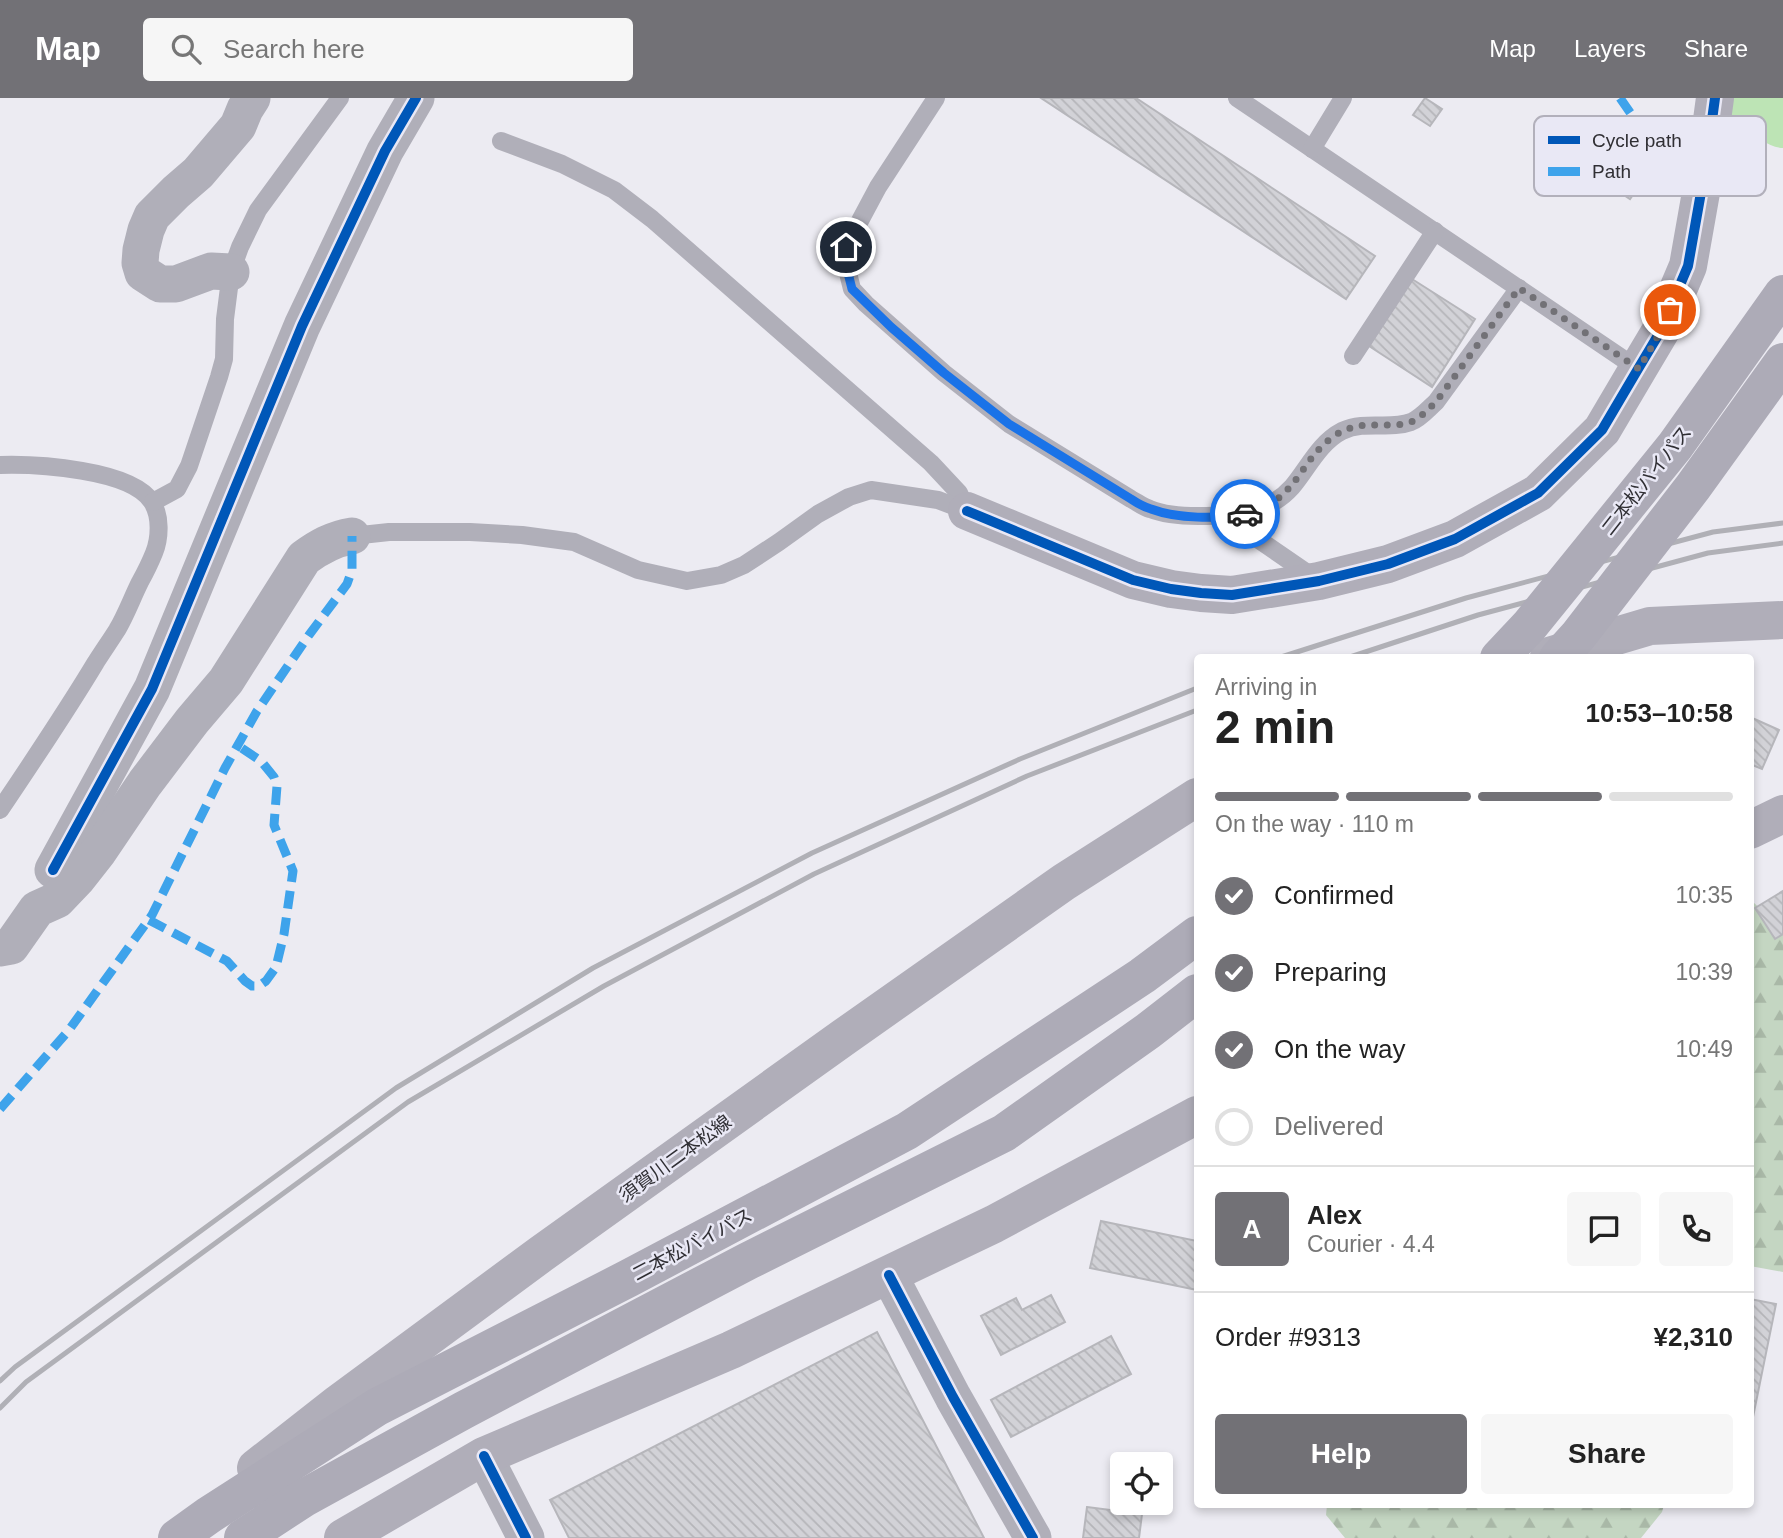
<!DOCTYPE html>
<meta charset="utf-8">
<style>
:root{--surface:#fff;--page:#f6f6f6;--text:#222;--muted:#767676;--line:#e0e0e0;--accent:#727176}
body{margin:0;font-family:Helvetica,"Noto Sans JP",sans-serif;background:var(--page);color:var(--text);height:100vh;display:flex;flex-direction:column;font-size:26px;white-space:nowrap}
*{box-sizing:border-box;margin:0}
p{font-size:23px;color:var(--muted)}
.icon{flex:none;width:38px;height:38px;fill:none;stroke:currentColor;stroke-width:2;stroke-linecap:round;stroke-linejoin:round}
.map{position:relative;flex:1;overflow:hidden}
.panel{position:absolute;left:1194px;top:556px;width:560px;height:854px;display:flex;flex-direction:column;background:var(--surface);border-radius:7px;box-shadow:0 4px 10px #0003}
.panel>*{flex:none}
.tools{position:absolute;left:1110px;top:1354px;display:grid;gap:14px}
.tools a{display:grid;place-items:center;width:63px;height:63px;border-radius:7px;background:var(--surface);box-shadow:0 4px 10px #0003;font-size:35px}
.pin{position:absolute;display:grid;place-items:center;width:60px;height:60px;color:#fff;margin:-30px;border:4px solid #fff;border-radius:50%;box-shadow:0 2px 7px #0007}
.courier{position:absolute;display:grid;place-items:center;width:70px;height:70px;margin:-35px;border:5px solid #1a73e8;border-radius:50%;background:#fff;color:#222;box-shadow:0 2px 9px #0007}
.overview em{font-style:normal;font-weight:600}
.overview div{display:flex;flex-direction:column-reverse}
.overview{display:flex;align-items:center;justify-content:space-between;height:119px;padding:0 21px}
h1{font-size:46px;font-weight:600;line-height:52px}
.bar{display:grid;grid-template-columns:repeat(4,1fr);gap:10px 7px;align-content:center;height:84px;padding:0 21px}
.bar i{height:9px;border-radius:5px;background:var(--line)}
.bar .current{background:var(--accent)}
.bar p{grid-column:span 4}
.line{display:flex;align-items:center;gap:18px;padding:0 21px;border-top:2px solid var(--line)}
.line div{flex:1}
.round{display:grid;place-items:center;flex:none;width:74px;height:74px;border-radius:7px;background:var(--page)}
ol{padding:0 21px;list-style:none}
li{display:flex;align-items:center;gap:21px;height:77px}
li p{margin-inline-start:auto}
li .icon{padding:7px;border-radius:50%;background:var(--accent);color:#fff;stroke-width:4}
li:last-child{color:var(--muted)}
li i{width:38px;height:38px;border:4px solid var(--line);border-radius:50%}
.primary-button{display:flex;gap:14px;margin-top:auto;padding:14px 21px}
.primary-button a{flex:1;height:80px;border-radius:7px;background:var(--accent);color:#fff;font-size:28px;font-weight:600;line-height:80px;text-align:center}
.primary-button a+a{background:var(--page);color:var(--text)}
header{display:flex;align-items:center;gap:42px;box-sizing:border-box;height:98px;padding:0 35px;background:var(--accent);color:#fff}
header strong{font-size:33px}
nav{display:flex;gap:38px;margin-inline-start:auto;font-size:24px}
.search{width:490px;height:63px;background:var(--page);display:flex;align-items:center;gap:18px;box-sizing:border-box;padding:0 24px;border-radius:7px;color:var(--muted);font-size:26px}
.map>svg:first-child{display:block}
.forest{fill:url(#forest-firs)}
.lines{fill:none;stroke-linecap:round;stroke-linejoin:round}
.river{stroke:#bde4b5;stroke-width:56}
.building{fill:url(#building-back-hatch);stroke:#b6b6bb;stroke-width:2}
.lane{stroke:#b0afb9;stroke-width:18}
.street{stroke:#b0afb9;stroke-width:37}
.secondary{stroke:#b0aeb9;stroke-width:38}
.highway{stroke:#adabb7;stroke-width:38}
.rail{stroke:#b0b0b6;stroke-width:5}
.highway-bridge{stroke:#adabb7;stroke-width:38}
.quiet{stroke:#3ea3eb;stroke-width:9;stroke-dasharray:18 9;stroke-linecap:butt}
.cycleway-casing{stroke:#e9e8f5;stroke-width:15}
.cycleway{stroke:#0057b8;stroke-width:10}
.done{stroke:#727176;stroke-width:7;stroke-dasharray:0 12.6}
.route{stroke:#1a73e8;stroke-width:9}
.labels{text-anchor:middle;stroke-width:5;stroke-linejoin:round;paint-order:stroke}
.street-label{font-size:19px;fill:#302f34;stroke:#e9e8f5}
.key{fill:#e9e8f5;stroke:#b2b0bb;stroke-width:2}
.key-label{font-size:19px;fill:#302f34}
</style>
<header>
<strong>Map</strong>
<div class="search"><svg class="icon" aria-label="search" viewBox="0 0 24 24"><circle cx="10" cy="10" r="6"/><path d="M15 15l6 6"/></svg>Search here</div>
<nav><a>Map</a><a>Layers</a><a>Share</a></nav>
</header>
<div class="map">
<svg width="1783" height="1440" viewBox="0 0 1783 1440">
<defs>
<pattern id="forest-firs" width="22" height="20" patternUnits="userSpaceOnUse" patternTransform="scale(1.75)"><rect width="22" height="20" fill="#c4d6c2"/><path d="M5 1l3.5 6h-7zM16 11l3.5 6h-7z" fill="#a9b8a7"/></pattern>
<pattern id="building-back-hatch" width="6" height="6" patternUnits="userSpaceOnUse" patternTransform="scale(1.75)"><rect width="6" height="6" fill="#d2d2d7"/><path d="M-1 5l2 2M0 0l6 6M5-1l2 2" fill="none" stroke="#b5b5b9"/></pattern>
</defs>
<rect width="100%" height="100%" fill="#ecebf2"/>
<g class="forest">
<path d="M1752,803L1783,832V1174L1750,1168V804Z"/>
<path d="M1327,1407H1664L1662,1414L1641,1440H1345L1326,1417Z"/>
</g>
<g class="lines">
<path class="river" d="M1739,0L1783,22"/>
</g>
<g class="building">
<path d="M1041,0H1136L1375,158L1346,201Z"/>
<path d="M1425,0L1442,11L1430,28L1413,17Z"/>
<path d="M1619,40L1655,65L1630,101L1594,77Z"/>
<path d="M1412,181L1475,221L1432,289L1369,248Z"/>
<path d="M1750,619L1779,632L1762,671L1750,666Z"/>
<path d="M1783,793V836L1775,841L1755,810Z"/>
<path d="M1101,1123L1197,1143V1192L1090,1170Z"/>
<path d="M1051,1197L1065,1224L1001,1257L981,1218L1016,1200L1022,1212Z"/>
<path d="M1750,1201L1776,1206L1753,1319H1750Z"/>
<path d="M877,1234L984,1440H569L550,1402Z"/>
<path d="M1111,1238L1131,1276L1011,1339L991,1302Z"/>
<path d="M1087,1409L1142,1416L1139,1440H1083Z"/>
</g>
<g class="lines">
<g class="lane">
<path d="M936,0L878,89L846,149L848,175L852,191L866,206L944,275L1009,326L1131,401C1137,404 1143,409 1150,411C1165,417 1181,418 1198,418C1233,418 1267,417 1292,389C1308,370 1319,345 1342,333C1366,322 1389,332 1411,324C1421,320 1428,311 1436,304L1519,190"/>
<path d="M1237,0L1638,271"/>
<path d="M501,43L562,66L614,92L652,121L931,365L959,395L967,413"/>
<path d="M1312,51L1343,0"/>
<path d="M1353,258L1435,133"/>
<path d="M0,367C36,366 131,371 152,404C161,418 160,440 154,455C150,465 145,475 140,484C132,500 126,517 117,532C110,543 103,553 96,564C66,614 33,663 0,712"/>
<path d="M153,404L177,391L189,368L219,279L224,261L225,221L231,174L240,149L258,112L340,0"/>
<path d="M1224,418L1313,479"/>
<path d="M352,438L389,434H470L522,437L574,444L638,472L687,483L721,477L744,467L779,444L818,416L849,399L871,392L938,402L967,413"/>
</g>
<g class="street">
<path d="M231,174L211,173L176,186H160L143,175L140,165L141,152L146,132L152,118L176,94L198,75L238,28L245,11L252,0"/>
<path d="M53,772L152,591L302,228L385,53L416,0"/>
<path d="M0,850L11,848L37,811L57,802L77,781L99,753L145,685L192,623L226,583L304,460C319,449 333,441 352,438"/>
<path d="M889,1177L953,1299L1033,1440"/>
<path d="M484,1358L526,1440"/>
</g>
<g class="secondary">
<path d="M967,413L1133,482L1171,491L1201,495L1232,497L1319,483L1388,466L1455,441L1538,395L1602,332L1638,271L1660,234L1688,168L1706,66L1715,0"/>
<path d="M1549,558L1650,528L1783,522"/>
<path d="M1750,732L1783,716"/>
<path d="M256,1370L339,1305L541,1156L844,939L1064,784L1197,699"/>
<path d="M343,1440L484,1358L731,1252L994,1126L1197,1017"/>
</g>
<g class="highway">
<path d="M177,1440L209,1417L377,1309L629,1180L907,1033L1142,878L1197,837"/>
<path d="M243,1440L304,1400L464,1312L748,1163L1004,1035L1148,933L1197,895"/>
</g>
<g class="rail">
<path d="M1278,560L1466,500L1713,434L1783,425"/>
<path d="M1347,560L1478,517L1708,455L1783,445"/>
<path d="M0,1283L15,1269L396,990L593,870L812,755L1020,661L1197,590"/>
<path d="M0,1310L26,1284L408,1004L604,888L814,776L1027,678L1197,612"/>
</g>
<g class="highway-bridge">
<path d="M1499,560L1530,527L1675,348L1783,196"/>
<path d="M1558,560L1578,538L1693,389L1783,264"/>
</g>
<g class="quiet">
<path d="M1620,0L1638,26L1672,59L1704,79"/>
<path d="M149,822L227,863L245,883L252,888H259L266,883L276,869L284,836L293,773L274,727L277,688L274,679L261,663L237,647"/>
<path d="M0,1011L69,932L152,817L225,670L257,613L309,537L347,486L352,472V438"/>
</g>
<defs>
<g id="cycleway">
<path d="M967,413L1133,482L1171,491L1201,495L1232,497L1319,483L1388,466L1455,441L1538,395L1602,332L1638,271L1660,234L1688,168L1706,66L1715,0"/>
<path d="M53,772L152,591L302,228L385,53L416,0"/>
<path d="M889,1177L953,1299L1033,1440"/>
<path d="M484,1358L526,1440"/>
</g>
</defs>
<use href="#cycleway" class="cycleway-casing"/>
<use href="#cycleway" class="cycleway"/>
</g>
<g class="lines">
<path class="done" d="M1245,416C1300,402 1298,361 1337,336C1364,320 1386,332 1411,324C1421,320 1428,311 1436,304L1519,190L1639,271L1660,234L1670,212"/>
<path class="route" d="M846,149L848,175L852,191L891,229L944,275L1009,326L1131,401C1137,405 1144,409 1151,411C1178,421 1217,421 1245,416"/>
</g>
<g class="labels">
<g class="street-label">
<text transform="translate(1646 382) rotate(-52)" y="7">二本松バイパス</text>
<text transform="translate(675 1060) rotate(-36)" y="7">須賀川二本松線</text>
<text transform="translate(692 1146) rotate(-28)" y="7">二本松バイパス</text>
</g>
</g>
<rect x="1534" y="18" width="232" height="80" rx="10" class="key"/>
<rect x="1548" y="38" width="32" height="8" fill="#0057b8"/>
<rect x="1548" y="69" width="32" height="9" fill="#3ea3eb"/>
<g class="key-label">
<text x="1592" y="49">Cycle path</text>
<text x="1592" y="80">Path</text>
</g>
</svg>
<div class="tools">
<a><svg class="icon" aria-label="locate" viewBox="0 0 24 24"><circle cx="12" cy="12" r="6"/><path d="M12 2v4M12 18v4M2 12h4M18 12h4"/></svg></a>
</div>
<div class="pin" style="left:1670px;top:212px;background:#ea580c"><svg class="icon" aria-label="bag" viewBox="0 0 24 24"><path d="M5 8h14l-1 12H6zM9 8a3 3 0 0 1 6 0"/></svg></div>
<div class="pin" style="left:846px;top:149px;background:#1f2937"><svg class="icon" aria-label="home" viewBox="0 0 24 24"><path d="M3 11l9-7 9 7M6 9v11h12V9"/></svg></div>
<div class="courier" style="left:1245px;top:416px"><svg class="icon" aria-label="car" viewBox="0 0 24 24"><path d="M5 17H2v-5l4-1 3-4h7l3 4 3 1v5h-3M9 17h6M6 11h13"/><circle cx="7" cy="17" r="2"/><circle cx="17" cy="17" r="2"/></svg></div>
<section class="panel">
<div class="overview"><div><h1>2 min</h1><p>Arriving in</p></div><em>10:53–10:58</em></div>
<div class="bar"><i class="current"></i><i class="current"></i><i class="current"></i><i></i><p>On the way · 110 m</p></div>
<ol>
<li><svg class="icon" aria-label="check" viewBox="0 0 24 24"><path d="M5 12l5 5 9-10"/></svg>Confirmed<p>10:35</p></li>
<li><svg class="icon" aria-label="check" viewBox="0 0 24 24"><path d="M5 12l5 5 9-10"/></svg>Preparing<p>10:39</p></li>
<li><svg class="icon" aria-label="check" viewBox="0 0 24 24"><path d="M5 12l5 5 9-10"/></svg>On the way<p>10:49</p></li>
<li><i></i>Delivered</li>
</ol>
<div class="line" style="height:126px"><b class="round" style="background:var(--accent);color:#fff">A</b><div><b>Alex</b><p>Courier · 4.4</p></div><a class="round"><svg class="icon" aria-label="chat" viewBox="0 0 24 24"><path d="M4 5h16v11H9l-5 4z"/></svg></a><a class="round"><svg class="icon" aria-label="phone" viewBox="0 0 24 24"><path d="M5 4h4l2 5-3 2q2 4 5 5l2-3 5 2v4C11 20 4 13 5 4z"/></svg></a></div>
<div class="line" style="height:91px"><div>Order #9313</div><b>¥2,310</b></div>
<div class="primary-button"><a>Help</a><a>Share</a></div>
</section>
</div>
